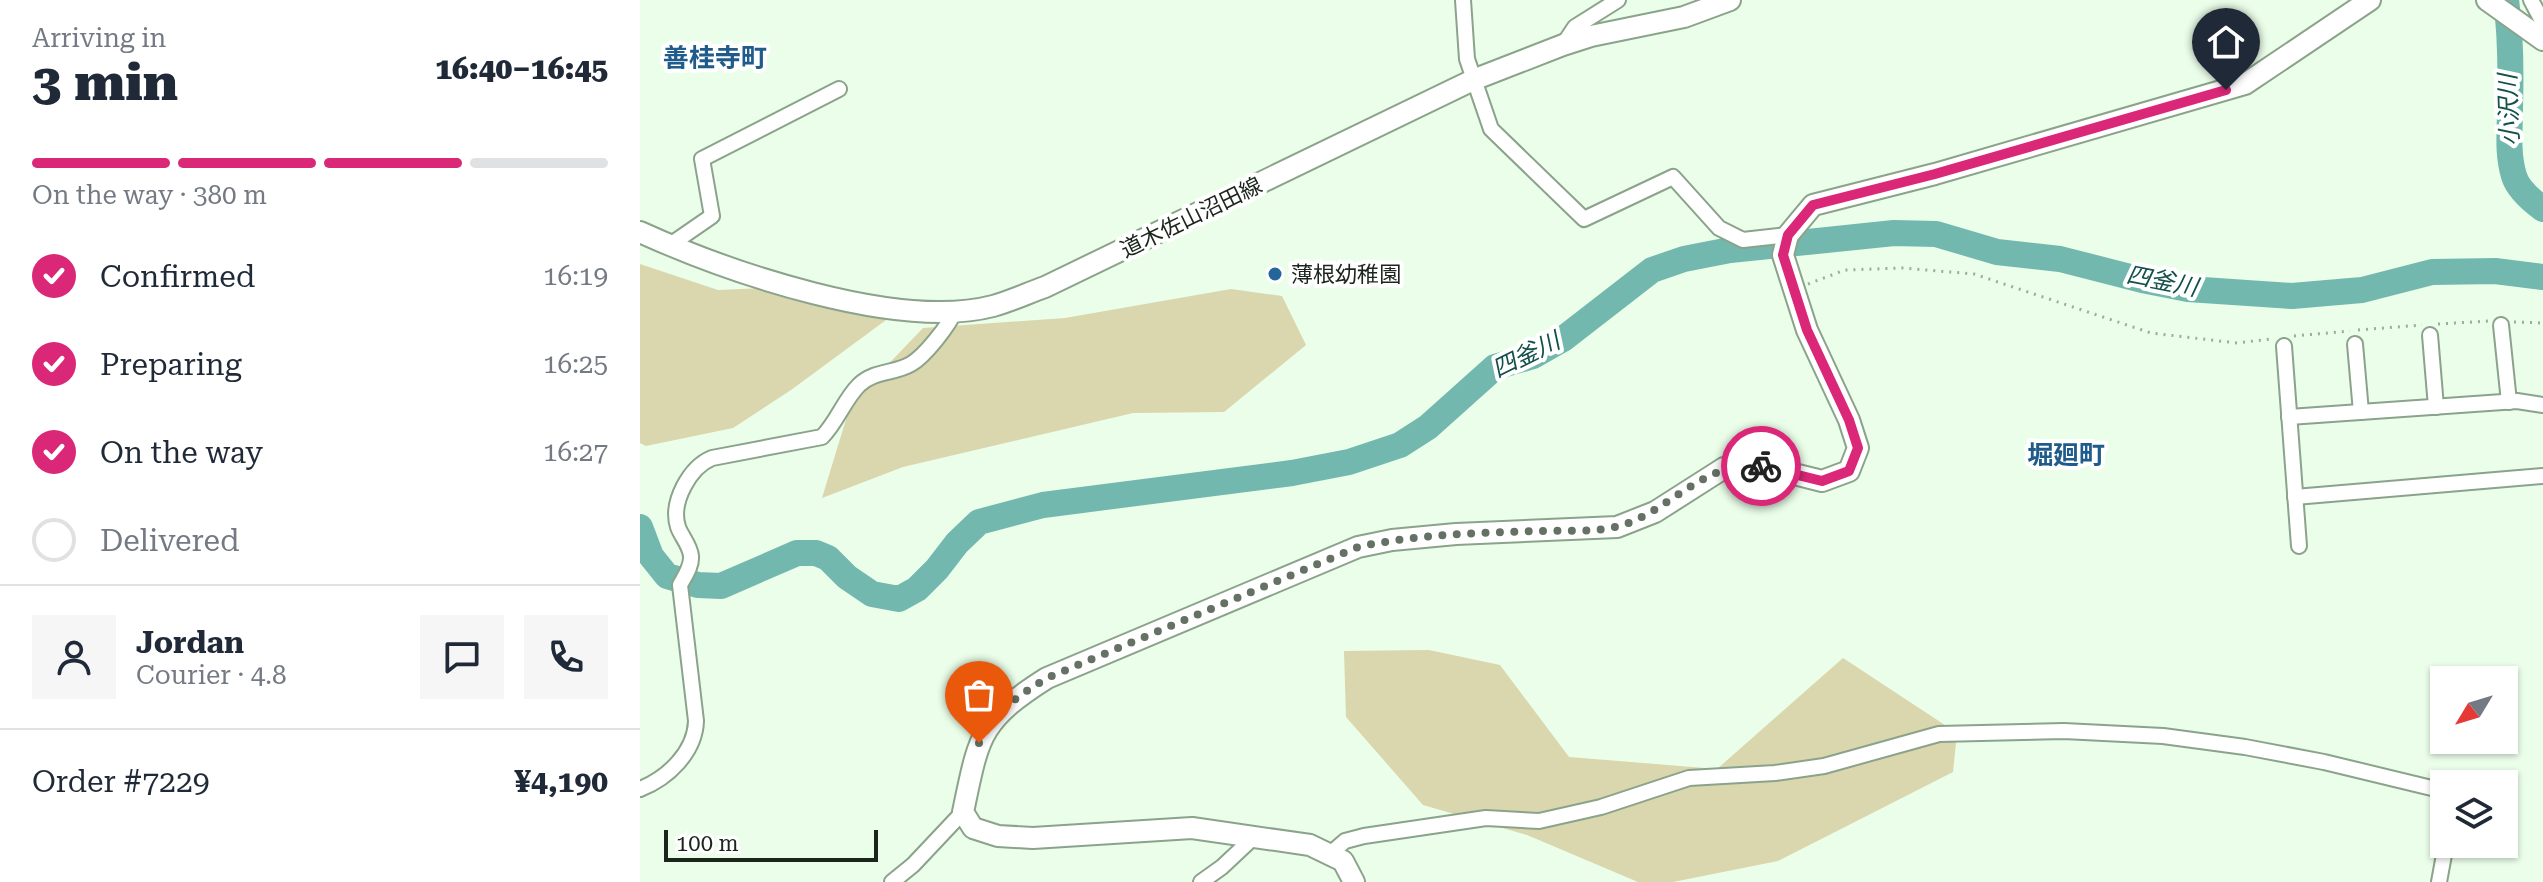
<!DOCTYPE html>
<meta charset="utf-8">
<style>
:root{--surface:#fff;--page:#f6f6f7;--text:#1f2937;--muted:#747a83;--line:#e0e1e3;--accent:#db2777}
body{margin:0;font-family:"Roboto Serif","Noto Sans JP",serif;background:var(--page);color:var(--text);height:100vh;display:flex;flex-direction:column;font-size:30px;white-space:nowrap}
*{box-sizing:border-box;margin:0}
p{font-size:26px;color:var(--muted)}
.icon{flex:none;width:44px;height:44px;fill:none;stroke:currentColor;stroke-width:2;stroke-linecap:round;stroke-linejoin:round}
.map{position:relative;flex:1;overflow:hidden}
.side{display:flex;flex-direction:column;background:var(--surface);width:640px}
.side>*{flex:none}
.needle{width:52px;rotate:232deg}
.tools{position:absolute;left:1790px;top:666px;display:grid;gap:16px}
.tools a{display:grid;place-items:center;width:88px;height:88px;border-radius:0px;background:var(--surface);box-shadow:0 2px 6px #0004;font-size:40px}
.scale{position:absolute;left:24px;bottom:20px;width:214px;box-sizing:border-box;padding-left:8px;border:4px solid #1c251c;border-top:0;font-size:22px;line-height:28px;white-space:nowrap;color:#1c251c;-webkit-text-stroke:6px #fff;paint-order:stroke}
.pin{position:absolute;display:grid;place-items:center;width:68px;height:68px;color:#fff;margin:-82px -34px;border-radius:50% 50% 50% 0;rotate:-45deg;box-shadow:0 0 8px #0007}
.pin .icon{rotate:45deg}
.courier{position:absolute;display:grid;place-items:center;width:80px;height:80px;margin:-40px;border:6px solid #db2777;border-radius:50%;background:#fff;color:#222;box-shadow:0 2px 10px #0007}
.headline em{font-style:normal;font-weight:800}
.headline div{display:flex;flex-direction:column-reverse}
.headline{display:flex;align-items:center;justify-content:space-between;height:136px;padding:0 32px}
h1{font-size:52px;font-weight:800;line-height:60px}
.bar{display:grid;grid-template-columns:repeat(4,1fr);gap:12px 8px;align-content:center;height:96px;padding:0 32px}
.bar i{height:10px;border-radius:6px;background:var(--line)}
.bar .active{background:var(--accent)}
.bar p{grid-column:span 4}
.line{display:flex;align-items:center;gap:20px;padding:0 32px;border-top:2px solid var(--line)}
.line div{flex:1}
.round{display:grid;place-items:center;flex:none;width:84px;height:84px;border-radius:0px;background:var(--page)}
ol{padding:0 32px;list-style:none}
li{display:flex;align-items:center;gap:24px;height:88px}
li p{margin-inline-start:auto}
li .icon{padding:8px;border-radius:50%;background:var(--accent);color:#fff;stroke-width:4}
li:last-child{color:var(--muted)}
li i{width:44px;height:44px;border:4px solid var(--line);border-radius:50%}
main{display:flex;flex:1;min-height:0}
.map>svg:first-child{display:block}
.green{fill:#dad6ae}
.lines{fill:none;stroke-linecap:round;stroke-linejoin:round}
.river{stroke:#73b8af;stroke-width:26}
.street-casing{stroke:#8ba38a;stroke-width:18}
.secondary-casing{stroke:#8ba38a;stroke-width:24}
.path{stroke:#9dad9c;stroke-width:3;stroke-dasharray:2 6;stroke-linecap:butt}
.street{stroke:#fff;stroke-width:14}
.secondary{stroke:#fff;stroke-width:20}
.done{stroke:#647164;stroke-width:8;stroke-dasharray:0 14.4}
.route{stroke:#db2777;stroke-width:10}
.poi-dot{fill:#24659b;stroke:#fff;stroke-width:3}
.labels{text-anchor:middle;stroke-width:8;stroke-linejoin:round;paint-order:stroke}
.street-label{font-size:22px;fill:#1c251c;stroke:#fff}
.poi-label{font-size:22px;fill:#1c251c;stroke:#fff;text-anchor:start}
.water-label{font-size:24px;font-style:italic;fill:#14504a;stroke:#fff}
.quarter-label{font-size:26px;font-weight:bold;fill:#1f5b8b;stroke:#fff}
</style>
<main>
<section class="side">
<div class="headline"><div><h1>3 min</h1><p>Arriving in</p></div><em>16:40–16:45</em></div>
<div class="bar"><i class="active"></i><i class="active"></i><i class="active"></i><i></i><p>On the way · 380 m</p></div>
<ol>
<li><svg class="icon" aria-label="check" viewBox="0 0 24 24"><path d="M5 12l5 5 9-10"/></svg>Confirmed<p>16:19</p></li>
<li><svg class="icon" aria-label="check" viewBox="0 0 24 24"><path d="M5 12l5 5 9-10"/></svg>Preparing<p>16:25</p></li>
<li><svg class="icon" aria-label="check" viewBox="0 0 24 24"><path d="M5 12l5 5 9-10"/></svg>On the way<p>16:27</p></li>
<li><i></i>Delivered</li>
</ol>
<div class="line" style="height:144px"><a class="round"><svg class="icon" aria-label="person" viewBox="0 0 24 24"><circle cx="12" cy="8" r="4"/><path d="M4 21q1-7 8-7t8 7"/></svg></a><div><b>Jordan</b><p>Courier · 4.8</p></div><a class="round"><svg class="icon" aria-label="chat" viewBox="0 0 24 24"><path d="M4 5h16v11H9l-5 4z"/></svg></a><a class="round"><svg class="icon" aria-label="phone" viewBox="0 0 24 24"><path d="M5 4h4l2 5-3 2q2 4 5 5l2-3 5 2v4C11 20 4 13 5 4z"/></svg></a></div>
<div class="line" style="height:104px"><div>Order #7229</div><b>¥4,190</b></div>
</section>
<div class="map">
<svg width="1903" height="882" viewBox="0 0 1903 882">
<rect width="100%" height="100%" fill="#eafee9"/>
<g class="green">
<path d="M0,264L78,290L146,287L261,309L151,390L93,428L6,446L0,443Z"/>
<path d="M591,289L642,296L666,345L584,412L493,413L263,467L182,498L211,403L283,328L425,318Z"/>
<path d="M789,650L860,665L929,757L1077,769L1203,658L1317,733L1313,772L1138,861L1033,882H998L887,835L783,805L706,717L704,651Z"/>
</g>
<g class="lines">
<g class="river">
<path d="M1866,0C1871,36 1871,72 1870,107C1870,131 1867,153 1874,176C1878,189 1892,201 1903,209"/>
<path d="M0,527L11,556L27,576L58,585L81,586L157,553H176L188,558L207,577L232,594L259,599L277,589L297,569L317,543L339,522L403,505L652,473L709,462L760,445L788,427L855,367L893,356L923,339L1012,270L1044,259L1090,250L1254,233L1296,234L1357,252L1420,259L1502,280L1548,289L1652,296L1722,290L1792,272L1855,271L1903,277"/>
</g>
<defs>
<g id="street">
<path d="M823,0L827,59L851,129L944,219L1033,177L1079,228L1103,240L1148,235"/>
<path d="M1891,0L1901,19L1903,35"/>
<path d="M923,45L935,27L978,0"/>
<path d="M30,245L72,216L62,159L199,89"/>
<path d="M1861,325L1869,402"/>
<path d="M1790,335L1796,407"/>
<path d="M1715,344L1721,412"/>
<path d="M1644,346L1659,546"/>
<path d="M1649,417L1877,401L1903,405"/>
<path d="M1655,497L1903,476"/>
<path d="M0,789C28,778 55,752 56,721L40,585C45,576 52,566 51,556C50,545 41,536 38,527C30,502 50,467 72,458L182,437C197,422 204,400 219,385C235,370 254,374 271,364C285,356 309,325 315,311"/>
<path d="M690,854L705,841L724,836L846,818L899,821L961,807L1049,778L1135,773L1184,766L1299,734L1424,731L1523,736L1605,747L1684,762L1804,791"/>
<path d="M252,882L273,865L323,812"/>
<path d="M561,882L582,867L615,836"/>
<path d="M1799,882L1806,844"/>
</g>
<g id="secondary">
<path d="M1847,0L1903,40"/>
<path d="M0,232C88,272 258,331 353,306C371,301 388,293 405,287L833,80L923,45L951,36L1044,17L1090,0"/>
<path d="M714,882L703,861L670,845L552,828L393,838L358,836L333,828L323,812C339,736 339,721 407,678L718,547L752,540L816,534L977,527L1015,512L1084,468L1118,465L1182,481L1209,471L1218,448L1209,420L1167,330L1143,255L1148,235L1173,205L1295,174L1605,84L1730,0"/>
</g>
</defs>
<use href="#street" class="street-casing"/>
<use href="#secondary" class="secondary-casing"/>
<g class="path">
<path d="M1168,284L1205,270L1263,268L1334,274L1511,333L1597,343L1631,339"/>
<path d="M1874,322L1903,323"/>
<path d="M1798,324L1850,321"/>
<path d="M1718,330L1782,325"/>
<path d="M1654,336L1710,331"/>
</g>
<use href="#street" class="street"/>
<use href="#secondary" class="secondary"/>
</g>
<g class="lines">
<path class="done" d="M339,743C352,712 380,695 407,678L718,547C778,534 839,533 900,531C925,530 955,533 979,526C1028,513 1067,458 1121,466"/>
<path class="route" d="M1121,466L1182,481L1209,471L1218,448L1209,420L1167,330L1143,255L1148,235L1173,205L1295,174L1586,90"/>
</g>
<circle class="poi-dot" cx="635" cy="274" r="8"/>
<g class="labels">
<g class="street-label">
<text transform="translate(551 217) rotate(-26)" y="8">道木佐山沼田線</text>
</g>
<g class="poi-label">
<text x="651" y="282">薄根幼稚園</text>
</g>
<g class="water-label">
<text transform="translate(1869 110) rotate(-92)" y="8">小沢川</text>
<text transform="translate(1522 281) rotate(11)" y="8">四釜川</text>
<text transform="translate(886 355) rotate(-26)" y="8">四釜川</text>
</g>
<g class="quarter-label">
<text x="75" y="67">善桂寺町</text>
<text x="1426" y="464">堀廻町</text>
</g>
</g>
</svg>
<div class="tools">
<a><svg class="needle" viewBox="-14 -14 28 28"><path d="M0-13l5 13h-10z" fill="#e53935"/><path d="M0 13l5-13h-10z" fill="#747a83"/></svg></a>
<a><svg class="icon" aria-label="layers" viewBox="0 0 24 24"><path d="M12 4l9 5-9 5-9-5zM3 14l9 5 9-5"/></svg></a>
</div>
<div class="scale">100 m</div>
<div class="pin" style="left:339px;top:743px;background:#ea580c"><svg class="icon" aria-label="bag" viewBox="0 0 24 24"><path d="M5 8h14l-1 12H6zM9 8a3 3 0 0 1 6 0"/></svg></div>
<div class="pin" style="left:1586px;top:90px;background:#1f2937"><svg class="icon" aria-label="home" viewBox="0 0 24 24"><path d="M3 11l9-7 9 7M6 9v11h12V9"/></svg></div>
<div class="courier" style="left:1121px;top:466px"><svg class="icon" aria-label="bike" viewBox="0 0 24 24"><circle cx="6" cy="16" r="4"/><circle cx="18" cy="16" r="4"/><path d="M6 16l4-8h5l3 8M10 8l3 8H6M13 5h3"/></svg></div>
</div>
</main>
